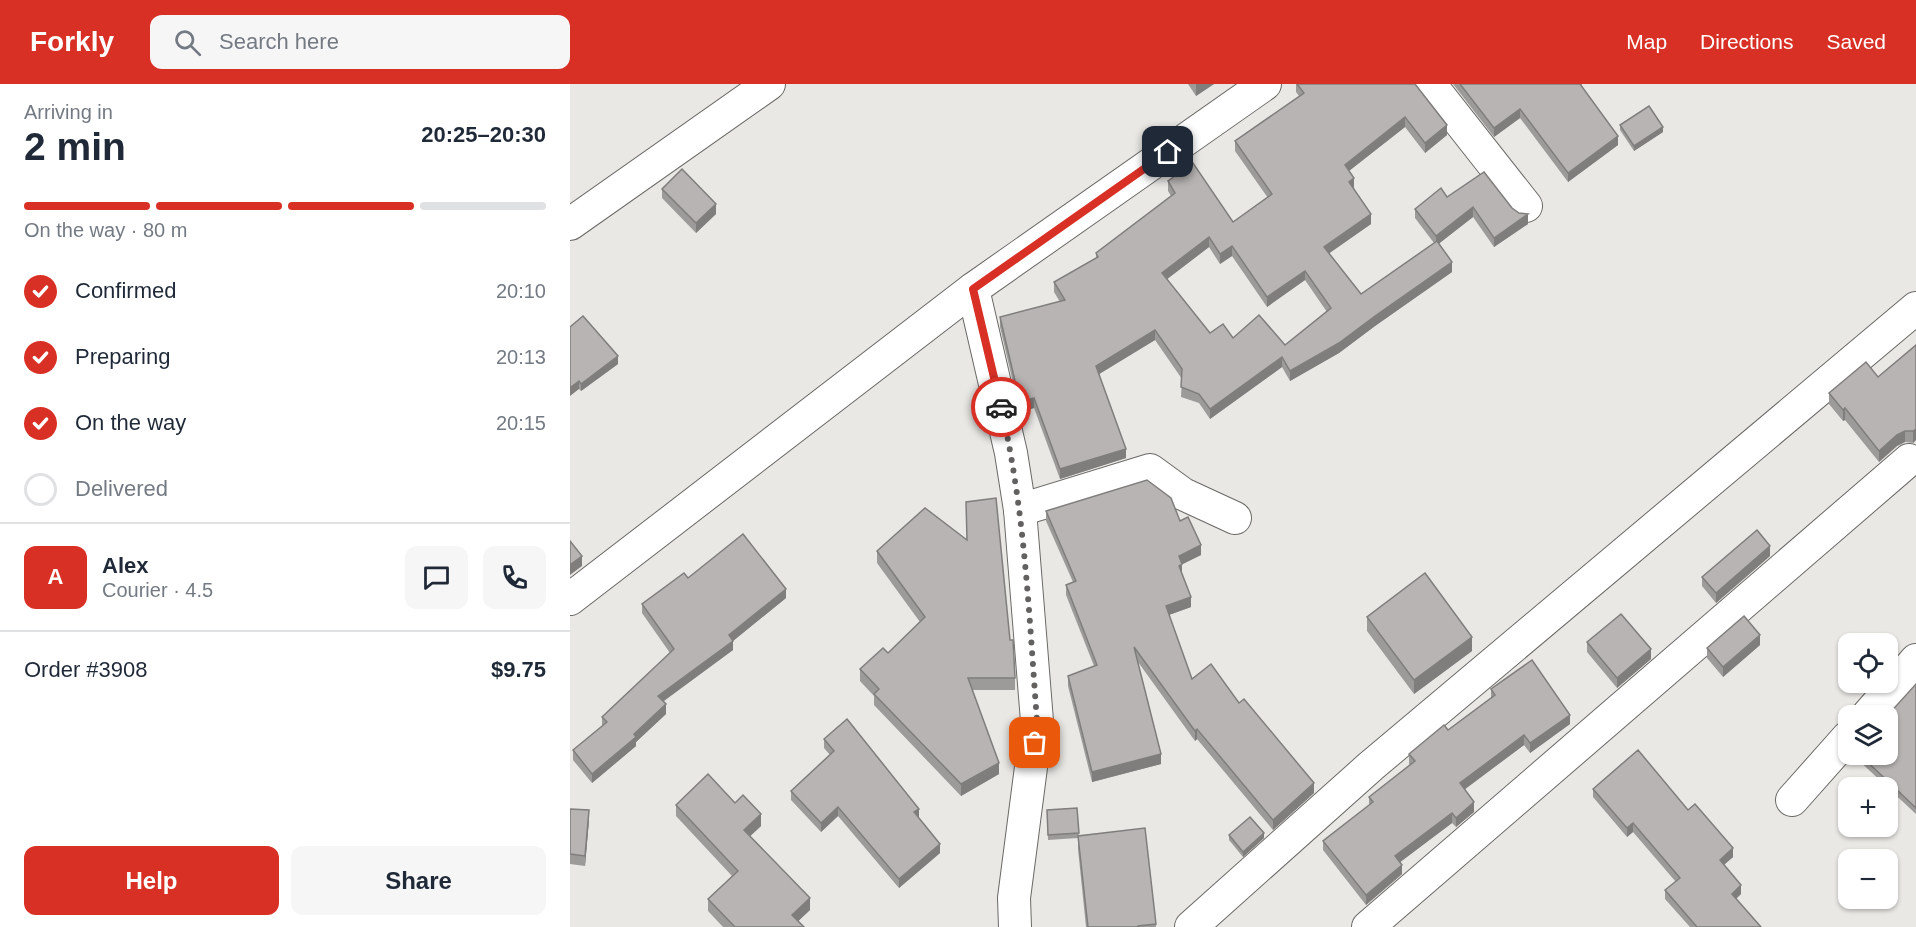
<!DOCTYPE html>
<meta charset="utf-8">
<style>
:root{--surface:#fff;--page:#f6f6f7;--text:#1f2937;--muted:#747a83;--line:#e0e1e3;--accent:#d93025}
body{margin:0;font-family:Arial,sans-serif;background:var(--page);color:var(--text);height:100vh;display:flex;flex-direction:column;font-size:22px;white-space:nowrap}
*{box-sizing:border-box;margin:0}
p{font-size:20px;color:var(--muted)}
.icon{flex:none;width:33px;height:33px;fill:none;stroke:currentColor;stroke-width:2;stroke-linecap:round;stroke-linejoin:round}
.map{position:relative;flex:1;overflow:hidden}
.side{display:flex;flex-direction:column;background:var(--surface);width:570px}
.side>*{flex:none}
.controls{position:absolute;left:1268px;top:549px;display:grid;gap:12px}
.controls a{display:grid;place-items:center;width:60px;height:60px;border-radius:12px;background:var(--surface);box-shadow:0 2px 4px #0004;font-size:30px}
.pin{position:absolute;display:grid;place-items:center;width:51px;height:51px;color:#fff;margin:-26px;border-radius:12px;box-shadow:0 3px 9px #0006}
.courier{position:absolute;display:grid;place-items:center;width:60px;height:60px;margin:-30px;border:4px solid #d93025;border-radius:50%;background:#fff;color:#222;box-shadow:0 2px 8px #0007}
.overview em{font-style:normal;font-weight:800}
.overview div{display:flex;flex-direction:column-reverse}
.overview{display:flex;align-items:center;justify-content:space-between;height:102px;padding:0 24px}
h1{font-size:39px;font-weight:800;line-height:45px}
.bar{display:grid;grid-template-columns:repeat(4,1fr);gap:9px 6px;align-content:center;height:72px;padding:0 24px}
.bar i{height:8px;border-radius:4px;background:var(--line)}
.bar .active{background:var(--accent)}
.bar p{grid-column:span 4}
.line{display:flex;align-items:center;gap:15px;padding:0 24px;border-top:2px solid var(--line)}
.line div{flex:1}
.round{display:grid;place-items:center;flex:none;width:63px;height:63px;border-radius:12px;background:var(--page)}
ol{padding:0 24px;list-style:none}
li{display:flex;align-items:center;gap:18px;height:66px}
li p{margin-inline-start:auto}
li .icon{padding:6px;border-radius:50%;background:var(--accent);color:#fff;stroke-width:4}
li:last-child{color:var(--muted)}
li i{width:33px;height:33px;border:3px solid var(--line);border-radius:50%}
.cta{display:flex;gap:12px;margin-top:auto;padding:12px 24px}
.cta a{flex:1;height:69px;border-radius:12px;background:var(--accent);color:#fff;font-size:24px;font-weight:800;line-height:69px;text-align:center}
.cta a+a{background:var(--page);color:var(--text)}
header{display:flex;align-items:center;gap:36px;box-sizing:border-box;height:84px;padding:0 30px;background:var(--accent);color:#fff}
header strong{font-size:28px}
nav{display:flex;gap:33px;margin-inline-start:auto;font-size:21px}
.search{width:420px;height:54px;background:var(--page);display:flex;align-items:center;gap:15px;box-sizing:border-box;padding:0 21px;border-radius:12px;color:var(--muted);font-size:22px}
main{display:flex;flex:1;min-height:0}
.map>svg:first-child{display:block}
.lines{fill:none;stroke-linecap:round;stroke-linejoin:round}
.minor-casing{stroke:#6a6966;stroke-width:34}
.minor{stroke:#fff;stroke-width:32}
.wall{fill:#9d9b9a;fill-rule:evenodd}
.shaded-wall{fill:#807e7d}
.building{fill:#b7b4b3;stroke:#807e7d;stroke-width:1.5;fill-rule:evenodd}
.done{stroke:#626160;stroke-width:6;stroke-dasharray:0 10.8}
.route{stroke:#d93025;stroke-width:8}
</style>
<header>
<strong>Forkly</strong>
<div class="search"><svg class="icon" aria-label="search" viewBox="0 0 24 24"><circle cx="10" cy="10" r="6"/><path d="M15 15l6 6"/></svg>Search here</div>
<nav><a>Map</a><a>Directions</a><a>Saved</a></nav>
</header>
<main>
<section class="side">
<div class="overview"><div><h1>2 min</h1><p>Arriving in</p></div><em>20:25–20:30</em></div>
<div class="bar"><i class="active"></i><i class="active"></i><i class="active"></i><i></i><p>On the way · 80 m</p></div>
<ol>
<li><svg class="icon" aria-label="check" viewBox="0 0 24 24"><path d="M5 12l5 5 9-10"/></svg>Confirmed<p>20:10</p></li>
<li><svg class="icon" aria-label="check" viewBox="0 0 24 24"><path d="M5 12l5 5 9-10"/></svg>Preparing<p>20:13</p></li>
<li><svg class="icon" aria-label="check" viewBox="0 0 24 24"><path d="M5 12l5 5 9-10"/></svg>On the way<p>20:15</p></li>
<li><i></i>Delivered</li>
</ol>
<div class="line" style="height:108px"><b class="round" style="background:var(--accent);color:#fff">A</b><div><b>Alex</b><p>Courier · 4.5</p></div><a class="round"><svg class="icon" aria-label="chat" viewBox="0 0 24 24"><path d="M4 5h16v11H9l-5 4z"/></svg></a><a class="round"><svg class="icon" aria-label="phone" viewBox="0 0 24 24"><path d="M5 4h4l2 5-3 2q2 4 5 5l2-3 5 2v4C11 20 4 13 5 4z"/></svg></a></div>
<div class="line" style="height:78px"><div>Order #3908</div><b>$9.75</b></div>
<div class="cta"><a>Help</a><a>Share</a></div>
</section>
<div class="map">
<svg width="1346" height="843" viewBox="0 0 1346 843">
<rect width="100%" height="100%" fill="#eae8e5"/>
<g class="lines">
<defs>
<g id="minor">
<path d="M860,0L956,122"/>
<path d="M0,140L199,0"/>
<path d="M403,205L441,369L450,426L467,637L444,814L445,843"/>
<path d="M450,426L580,386L613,410L665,434"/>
<path d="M0,515L403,205L695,0"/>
<path d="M1297,632L1346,576"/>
<path d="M1222,716L1278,653"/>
<path d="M621,843L801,682L1346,224"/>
<path d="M798,843L1339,376"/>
</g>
</defs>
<use href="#minor" class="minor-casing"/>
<use href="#minor" class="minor"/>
</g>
<g class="wall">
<path d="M618,0H644L626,12Z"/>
<path d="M726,0H845L877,51L855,69L835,43L779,87L784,104L801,140L759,169L791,210L864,159L845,134V125L877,113L942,124L958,140L924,163L903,133L869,159L882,188L805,242L769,269L720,297L712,283L640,335L629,319L611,313L612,295L585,256L529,290L556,374L490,395L464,324L450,328L430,243V233L490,218L484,208V198L526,175V169L601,112L598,107V97L663,138L698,114L665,67V57L729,12L726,8ZM639,163L650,180L662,172L697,223L735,196L757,228L715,261L663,254L640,249L597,195Z"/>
<path d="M883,0H1012V2L1048,61L998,98L950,34L924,53Z"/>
<path d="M1050,41L1093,48L1064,67L1050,46Z"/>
<path d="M92,105L146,130L126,149L92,114Z"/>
<path d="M0,243L48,280L11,307L9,305Z"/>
<path d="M1346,261V356L1343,359L1335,358L1327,362L1309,378L1275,336L1273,337L1259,320V309L1308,293Z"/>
<path d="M476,427L610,437L631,471L612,480V490L621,523L599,531L622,595L669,619L744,709L703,746L627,655L625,657L568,578L591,680L522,698L498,602V592L524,582L496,511V501L503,498L476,437Z"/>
<path d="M307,467L440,556L445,594V606H402L429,690L391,712L304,621V612L290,597V585L318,569L350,538L307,479Z"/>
<path d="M1200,472L1146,519L1132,502V493Z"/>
<path d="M118,494L216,514L163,557V566L94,617L96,630L66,658V662L22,699L3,676V666L32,642V633L100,569L72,529V520Z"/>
<path d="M797,533L902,567L844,610L797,547Z"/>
<path d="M1017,558L1081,575L1047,604L1017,568Z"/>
<path d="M1190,561L1153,593L1137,574V564Z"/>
<path d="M1346,600V730L1285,673V670H1317Z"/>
<path d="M921,605L1000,640L960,669L954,661L894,705L904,728L886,743L882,739L830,778L832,790L796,821L753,766V757L799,721V713L840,681L839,680V670L878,646L921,614Z"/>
<path d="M254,655L349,734L370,769L329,804L268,732L251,748L221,716V707L260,671L254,664Z"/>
<path d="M1023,705L1118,726L1163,773L1154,781L1171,810L1166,815L1191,843H1120L1095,815V806L1106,798L1063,748L1057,753L1023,713Z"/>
<path d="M165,719L191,742L180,752L240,826L228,837L234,843H153L138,827V815L162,792L106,732V721Z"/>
<path d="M507,724L509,752L586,840V843H516L508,765V754L478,756L477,726Z"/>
<path d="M0,725L19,736L15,782L0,780Z"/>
<path d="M659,751L694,754L673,773L659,756Z"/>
</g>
<g class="shaded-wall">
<path d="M626,0H644L626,12Z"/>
<path d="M950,25V34L924,53V44Z"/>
<path d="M835,33V43L775,90V81Z"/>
<path d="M877,41V51L855,69V59Z"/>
<path d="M1093,43V48L1064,67V62Z"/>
<path d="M1048,52V61L998,98V89Z"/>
<path d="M784,94V104L779,107V98Z"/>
<path d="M146,120V130L126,149V139Z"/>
<path d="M903,123V133L866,162V152Z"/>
<path d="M801,130V140L754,173V163Z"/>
<path d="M958,130V140L924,163V154Z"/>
<path d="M639,153V163L592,199V189Z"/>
<path d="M662,162V172L650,180V170Z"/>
<path d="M882,178V188L805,242L769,269L720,297V287L805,232Z"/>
<path d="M735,187V196L697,223V213Z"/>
<path d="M585,246V256L526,292V282Z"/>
<path d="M48,272V280L11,307V300Z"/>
<path d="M712,273V283L640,335V325Z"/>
<path d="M9,297V305L0,312V304Z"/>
<path d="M464,314V324L450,328V318Z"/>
<path d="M1275,324V336L1273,337V326Z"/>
<path d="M1346,345V356L1343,359V347Z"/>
<path d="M1335,347V358L1327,362L1309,378V367L1327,351Z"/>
<path d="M556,365V374L490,395V385Z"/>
<path d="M631,461V471L609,482V472Z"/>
<path d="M1200,462V472L1146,519V509Z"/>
<path d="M12,472V482L0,491V481Z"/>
<path d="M612,480V490L609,492V482Z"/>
<path d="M216,505V514L163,557V566L88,621V612L159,551Z"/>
<path d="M621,513V523L596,532V522Z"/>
<path d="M1190,551V561L1153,593V583Z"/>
<path d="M902,553V567L844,610V596Z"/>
<path d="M1081,565V575L1047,604V594Z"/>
<path d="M96,620V630L66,658V662L22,699V690Z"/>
<path d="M1000,631V640L960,669V659Z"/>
<path d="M627,645V655L625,657V647Z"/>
<path d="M954,651V661L890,709V699Z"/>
<path d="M591,670V680L522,698V688Z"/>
<path d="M429,679V690L391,712V700Z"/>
<path d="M744,699V709L703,746V736Z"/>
<path d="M904,718V728L886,743V734Z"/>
<path d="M268,723V732L251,748V739Z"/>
<path d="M349,725V734L344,728Z"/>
<path d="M19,726V736L15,782V772Z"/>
<path d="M882,729V739L825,782V772Z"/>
<path d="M191,730V742L174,758V746Z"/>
<path d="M1063,739V748L1057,753V744Z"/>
<path d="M694,749V754L673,773V768Z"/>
<path d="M370,760V769L329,804V795Z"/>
<path d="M1163,764V773L1150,784V776Z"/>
<path d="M832,781V790L796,821V811Z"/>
<path d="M1171,801V810L1162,818V810Z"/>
<path d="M240,814V826L222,843V831Z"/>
</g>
<g class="building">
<path d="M727,0H845L877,41L855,59L835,33L775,81L784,94L779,98L801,130L754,163L791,210L867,157L882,178L805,232L769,259L720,287L712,273L640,325L629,310L611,303L612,285L585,246L526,282L556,365L490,385L464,314L450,318L430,233L495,216L484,198L528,173L526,169L605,109L598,97L623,79L663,138L702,110L665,57L734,9ZM639,153L650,170L662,162L697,213L735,187L761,224L715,261L689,231L663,254L653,240L640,249L592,189Z"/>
<path d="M890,0H1010L1048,52L998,89L950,25L924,44Z"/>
<path d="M1079,22L1093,43L1064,62L1050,41Z"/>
<path d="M112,85L146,120L126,139L92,105Z"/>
<path d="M914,88L942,124L949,129L958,130L924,154L903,123L866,152L845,125L871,104L877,113Z"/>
<path d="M13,232L48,272L11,300L9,297L0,304V243Z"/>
<path d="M1346,261V345L1343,347H1335L1327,351L1309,367L1275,324L1273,326L1259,309L1296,278L1308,293Z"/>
<path d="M577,396L601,414L610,437L618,433L631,461L609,472L612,480L609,482L621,513L596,522L622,595L641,580L669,619L674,615L744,699L703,736L627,645L625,647L564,563L591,670L522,688L498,592L527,581L496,501L506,497L476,427Z"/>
<path d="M426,414L440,556H443L445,594H398L429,679L391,700L304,610L309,605L290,585L313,564L318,569L355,533L307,467L355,424L397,456L396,418Z"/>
<path d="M1187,446L1200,462L1146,509L1132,493Z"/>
<path d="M173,450L216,505L159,551L163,557L88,612L96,620L64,650L66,653L22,690L3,666L37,638L32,633L104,565L72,520L114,489L118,494Z"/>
<path d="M0,457L12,472L0,481Z"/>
<path d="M855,489L902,553L844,596L797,533Z"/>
<path d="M1051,530L1081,565L1047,594L1017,558Z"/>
<path d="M1174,532L1190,551L1153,583L1137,564Z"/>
<path d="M962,576L1000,631L960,659L954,651L890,699L904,718L886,734L882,729L825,772L832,781L796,811L753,757L803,718L799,713L845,677L839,670L874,641L878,646L925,611L921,605Z"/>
<path d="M1346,600V724L1289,670H1317V632Z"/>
<path d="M277,635L349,725L344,728L370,760L329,795L268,723L251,739L221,707L264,667L254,655Z"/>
<path d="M1068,666L1118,726L1125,720L1163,764L1150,776L1171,801L1162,810L1191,843H1127L1095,806L1110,794L1063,739L1057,744L1023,705Z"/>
<path d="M138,690L165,719L173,711L191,730L174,746L240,814L222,831L234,843H165L138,815L168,787L106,721Z"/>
<path d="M507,724L509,749L478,751L477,726Z"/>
<path d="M0,725L19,726L15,772L0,770Z"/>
<path d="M680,733L694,749L673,768L659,751Z"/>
<path d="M575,744L586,840L568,842V843H518L508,752Z"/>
</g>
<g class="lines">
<path class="done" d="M431,323C455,426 459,532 467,637L465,659"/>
<path class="route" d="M431,323L403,205L598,68"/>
</g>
</svg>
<div class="controls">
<a><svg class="icon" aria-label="locate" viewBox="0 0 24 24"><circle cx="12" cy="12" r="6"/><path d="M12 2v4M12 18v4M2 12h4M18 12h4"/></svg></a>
<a><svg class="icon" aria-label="layers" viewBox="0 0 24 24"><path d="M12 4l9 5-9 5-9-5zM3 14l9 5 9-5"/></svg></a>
<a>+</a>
<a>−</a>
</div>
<div class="pin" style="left:465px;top:659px;background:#ea580c"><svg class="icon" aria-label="bag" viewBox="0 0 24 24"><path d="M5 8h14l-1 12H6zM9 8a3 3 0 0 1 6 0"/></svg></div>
<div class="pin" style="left:598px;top:68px;background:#1f2937"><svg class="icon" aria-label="home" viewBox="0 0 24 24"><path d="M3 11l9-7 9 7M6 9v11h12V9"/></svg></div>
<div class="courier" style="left:431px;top:323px"><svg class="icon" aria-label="car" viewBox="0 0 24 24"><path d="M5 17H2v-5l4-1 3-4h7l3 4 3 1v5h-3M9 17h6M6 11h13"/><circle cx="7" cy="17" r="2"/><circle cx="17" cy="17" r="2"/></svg></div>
</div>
</main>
